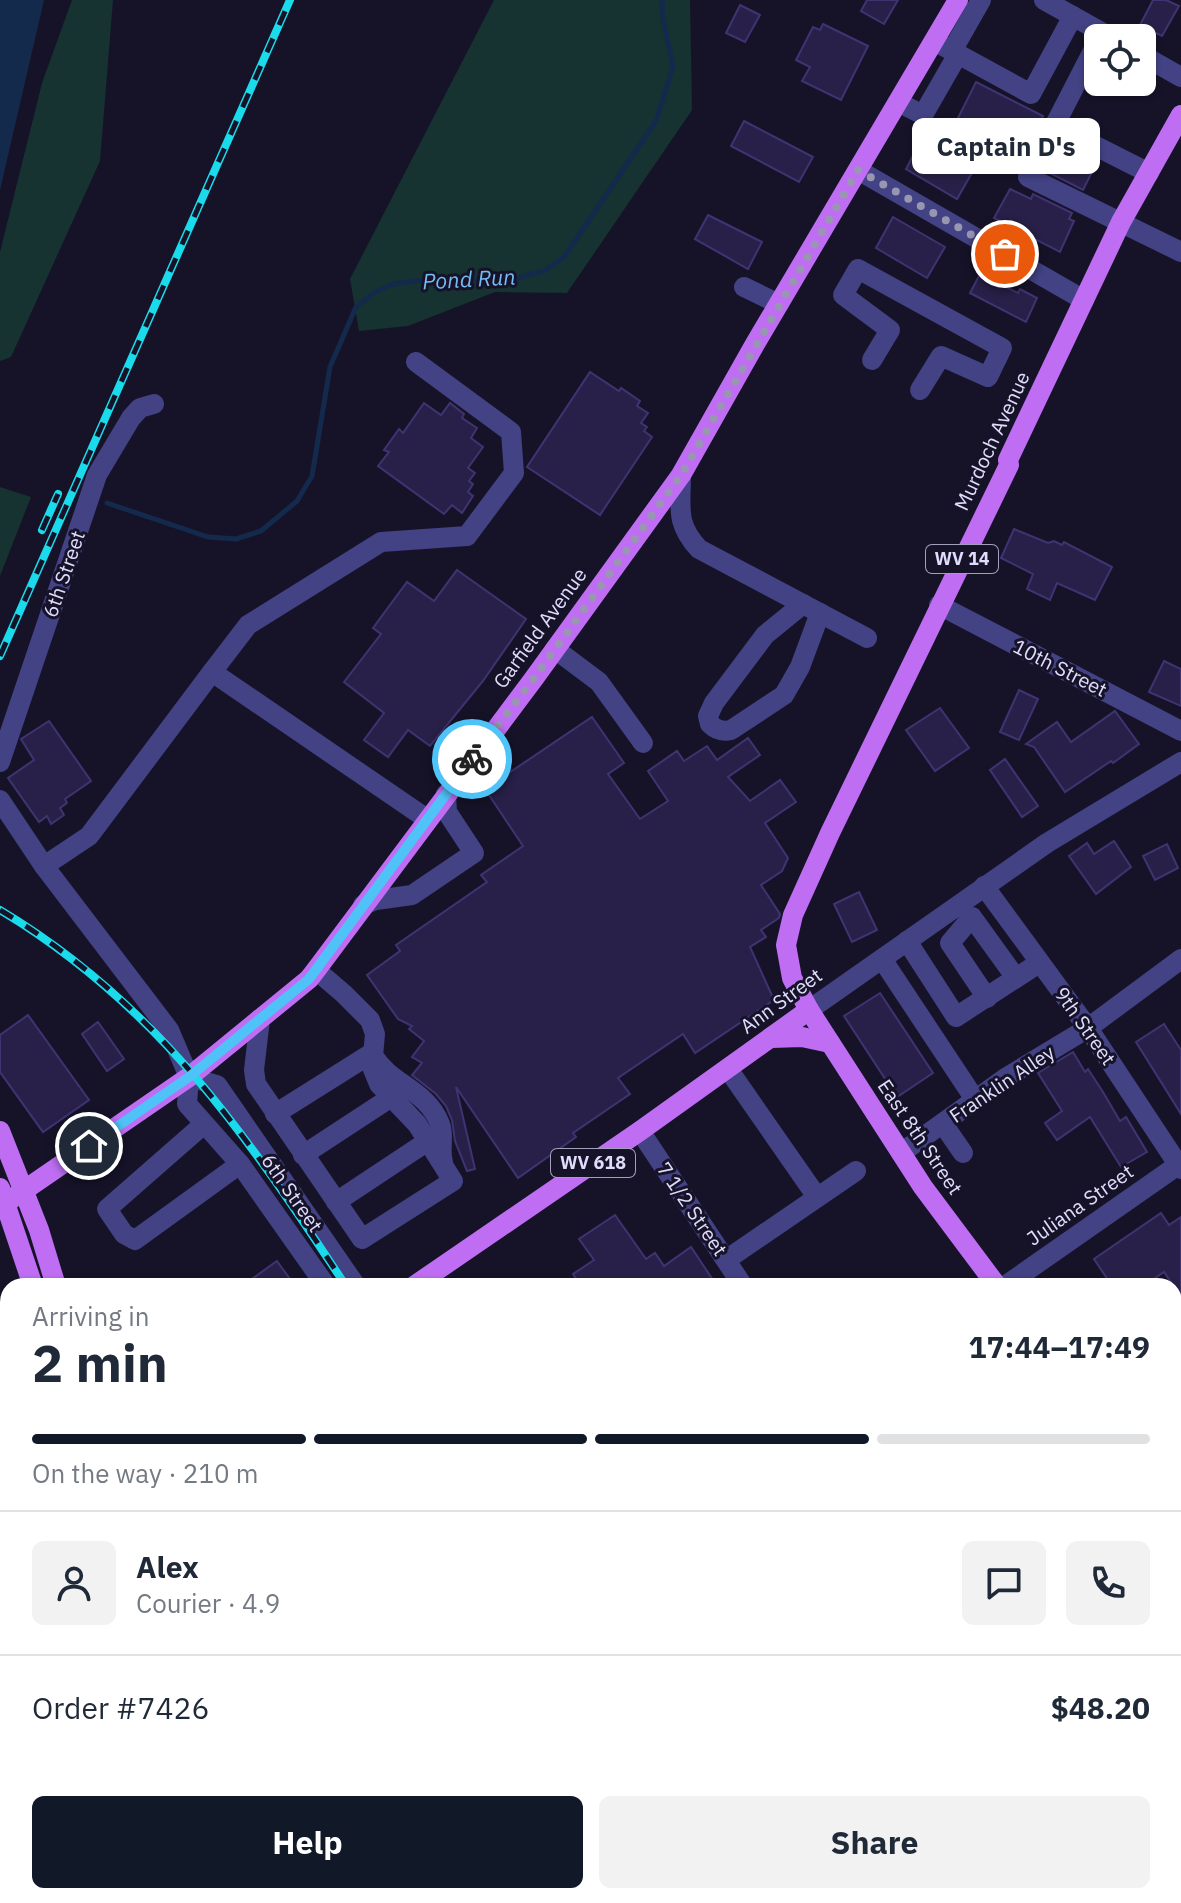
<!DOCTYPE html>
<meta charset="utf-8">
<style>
:root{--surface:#fff;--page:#f2f2f3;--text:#1f2937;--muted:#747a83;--line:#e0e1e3;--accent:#111827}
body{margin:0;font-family:"IBM Plex Sans",sans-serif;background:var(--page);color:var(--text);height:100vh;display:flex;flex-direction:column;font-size:30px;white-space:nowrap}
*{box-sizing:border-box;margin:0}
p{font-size:26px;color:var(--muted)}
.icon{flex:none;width:44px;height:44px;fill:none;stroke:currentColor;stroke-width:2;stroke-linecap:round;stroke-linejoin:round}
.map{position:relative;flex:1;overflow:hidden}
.panel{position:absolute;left:0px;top:1278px;width:1182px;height:626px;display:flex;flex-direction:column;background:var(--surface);border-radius:24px 24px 0 0;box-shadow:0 2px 6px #0004}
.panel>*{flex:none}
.controls{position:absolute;left:1084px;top:24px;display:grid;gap:16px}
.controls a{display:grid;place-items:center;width:72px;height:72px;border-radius:12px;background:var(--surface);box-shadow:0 2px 6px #0004;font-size:40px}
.pin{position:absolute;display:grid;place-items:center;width:68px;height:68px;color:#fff;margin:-34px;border:4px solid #fff;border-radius:50%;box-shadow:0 2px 8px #0007}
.courier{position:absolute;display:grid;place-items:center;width:80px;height:80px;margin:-40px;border:6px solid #4fc3f7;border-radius:50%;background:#fff;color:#222;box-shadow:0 2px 10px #0007}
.bubble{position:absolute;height:56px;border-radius:12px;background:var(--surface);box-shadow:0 2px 6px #0004;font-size:26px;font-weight:700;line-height:56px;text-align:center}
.head em{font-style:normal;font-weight:700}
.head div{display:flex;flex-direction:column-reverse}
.head{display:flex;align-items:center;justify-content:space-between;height:136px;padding:0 32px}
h1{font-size:52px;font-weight:700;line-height:60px}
.bar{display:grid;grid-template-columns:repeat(4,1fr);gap:12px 8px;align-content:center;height:96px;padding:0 32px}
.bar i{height:10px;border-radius:6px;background:var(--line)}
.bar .active{background:var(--accent)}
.bar p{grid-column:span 4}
.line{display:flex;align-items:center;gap:20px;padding:0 32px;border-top:2px solid var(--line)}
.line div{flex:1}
.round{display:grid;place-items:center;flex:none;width:84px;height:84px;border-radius:12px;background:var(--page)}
.action{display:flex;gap:16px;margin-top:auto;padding:16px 32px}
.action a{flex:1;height:92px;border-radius:12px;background:var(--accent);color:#fff;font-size:32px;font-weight:700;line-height:92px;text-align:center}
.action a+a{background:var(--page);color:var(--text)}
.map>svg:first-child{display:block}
.green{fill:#163231}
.water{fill:#142a4c}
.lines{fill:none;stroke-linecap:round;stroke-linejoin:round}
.stream{stroke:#142a4c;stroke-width:5}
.building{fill:#282048;stroke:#3f3472;stroke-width:2}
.minor{stroke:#434284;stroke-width:20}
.major{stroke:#bf6ef3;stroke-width:20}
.rail-casing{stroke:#1adbec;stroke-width:8}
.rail{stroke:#161329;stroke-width:5;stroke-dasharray:15;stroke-linecap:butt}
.major-bridge{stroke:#bf6ef3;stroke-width:20}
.done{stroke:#9996b2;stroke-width:8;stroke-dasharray:0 14.4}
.route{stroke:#4fc3f7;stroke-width:10}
.labels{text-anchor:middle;stroke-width:6;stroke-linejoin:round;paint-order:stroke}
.shield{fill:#161329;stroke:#a3a0bd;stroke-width:2}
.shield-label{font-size:18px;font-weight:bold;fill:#e0ddfc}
.street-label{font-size:20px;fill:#e0ddfc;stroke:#161329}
.water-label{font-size:22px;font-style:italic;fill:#74bbf4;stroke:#161329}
</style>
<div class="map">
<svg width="1181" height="1903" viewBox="0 0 1181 1903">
<rect width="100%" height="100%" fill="#161329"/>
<g class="green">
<path d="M72,0H113L100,161L11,357L0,361V252L42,83Z"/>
<path d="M494,0H690L692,110L567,293L495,292L408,326L359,331L350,279Z"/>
<path d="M0,487L31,497L0,576Z"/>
</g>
<path class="water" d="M0,0H44L0,190Z"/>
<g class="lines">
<path class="stream" d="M107,503L208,537L236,539L261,531L297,501L312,476L330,367L356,307L375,292L393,284L434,279L506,281L544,271L564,257L656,121L673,67L663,19L662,0"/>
</g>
<g class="building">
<path d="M867,0H898L884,24L861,11Z"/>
<path d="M1153,0H1166L1179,6L1162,36L1140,25Z"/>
<path d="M740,5L760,15L745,42L726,33Z"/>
<path d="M823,24L868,46L841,100L802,81L810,67L796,60L813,27L820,30Z"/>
<path d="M976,82L1043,116L1017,166L985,150L957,199L906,169L922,138L943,148Z"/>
<path d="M744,121L813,157L799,182L731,146Z"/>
<path d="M1069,148L1094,160L1091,168L1093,170L1083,190L1046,171L1056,152L1066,156Z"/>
<path d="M1010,189L1031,199L1033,194L1072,213L1069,219L1074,221L1060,252L994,218Z"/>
<path d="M708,215L762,242L748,269L695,239Z"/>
<path d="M893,217L945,247L927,278L876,248Z"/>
<path d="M980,274L1018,293L1020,289L1037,298L1026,322L970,293Z"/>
<path d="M590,372L619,391L621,388L640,401L637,406L648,413L641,423L647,427L644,431L652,437L600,515L527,467Z"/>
<path d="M424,403L441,415L450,403L464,414L462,418L477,428L471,438L483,447L468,468L475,473L469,481L473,484L468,492L473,496L462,513L452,505L444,514L378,466L389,452L384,450L399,429L403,433Z"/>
<path d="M1014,529L1048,543L1054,541L1062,545L1064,542L1112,567L1095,600L1057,583L1050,600L1027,589L1033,574L1001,558Z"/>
<path d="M457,570L526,619L483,681L430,746L408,730L388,757L364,740L384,713L344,682L381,634L373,628L407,582L434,601Z"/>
<path d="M1164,661L1181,669V706L1149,692Z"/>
<path d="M1019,690L1038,699L1019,740L1000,732Z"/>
<path d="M940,708L969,748L935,771L906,730Z"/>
<path d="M1115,711L1139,744L1113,763L1111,761L1065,792L1034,747L1026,744L1057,722L1071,742Z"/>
<path d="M592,717L624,763L608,774L640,819L668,801L648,771L677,751L684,761L707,746L717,760L748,738L760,755L728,777L750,801L780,780L796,802L765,823L788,858L782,871L761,885L780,914L779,918L761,930L766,937L750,947L774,1000L695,1053L683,1034L618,1078L630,1094L573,1133L576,1137L518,1178L456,1087L475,1169L467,1171L455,1141L452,1120L446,1106L436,1094L412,1075L422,1063L412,1057L424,1041L409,1029L412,1026L398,1019L367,975L400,951L396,945L487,882L481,875L523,846L485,789Z"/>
<path d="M49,721L91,781L65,799L67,803L60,808L64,815L51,824L47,816L39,822L8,778L34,760L21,739Z"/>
<path d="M1005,759L1038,806L1022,817L990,770Z"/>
<path d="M1114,841L1131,867L1096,894L1069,856L1087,843L1094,854Z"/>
<path d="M1167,844L1178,868L1155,880L1143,856Z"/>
<path d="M859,892L877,930L852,942L834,904Z"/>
<path d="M880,993L933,1073L897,1097L844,1016Z"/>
<path d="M28,1015L89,1100L43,1132L0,1072V1035Z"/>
<path d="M98,1022L124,1059L107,1071L82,1034Z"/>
<path d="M1164,1024L1181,1050V1114L1136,1042Z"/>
<path d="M1073,1052L1085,1072L1088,1069L1103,1092L1120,1121L1126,1117L1147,1152L1121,1167L1090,1117L1057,1140L1045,1123L1062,1111L1038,1073Z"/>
<path d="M1161,1213L1169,1225L1181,1217V1297L1164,1272L1143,1286H1112L1094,1259Z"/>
<path d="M615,1215L646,1259L655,1253L664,1266L691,1247L717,1286H581L573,1274L594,1260L579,1239Z"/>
<path d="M277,1261L295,1286H242Z"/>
</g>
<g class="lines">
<g class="minor">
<path d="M1044,0L1112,38"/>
<path d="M934,41L1031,94L1073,16"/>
<path d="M1098,41L1028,177L1181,252"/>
<path d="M952,51L981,0"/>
<path d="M1142,55L1181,77"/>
<path d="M898,102L923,115L958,54"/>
<path d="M1054,125L1149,173"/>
<path d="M858,170L1084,300"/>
<path d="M744,287L779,304"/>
<path d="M872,360L890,330L843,295L858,269L1002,348L988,377L941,356L920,390"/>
<path d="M681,475C681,508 675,523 699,549L867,638"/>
<path d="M803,604L765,635L714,703L708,716L710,724C716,730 723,732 731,730L784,695L800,667L820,613"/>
<path d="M939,605L1181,731"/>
<path d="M555,649L599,682L643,743"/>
<path d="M212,672L248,625L381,542L467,536L514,473L511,432L416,362"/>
<path d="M0,762L97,475L131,418L140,408L154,404"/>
<path d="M0,800L44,866L169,1030L189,1077L187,1104L240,1164L326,1286"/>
<path d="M44,866L89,836L212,672L427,819"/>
<path d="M984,886L1088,1028L1181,1169"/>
<path d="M363,905L376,900L412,895L474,853L447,812L446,794"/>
<path d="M907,941L956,1017L1039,963"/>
<path d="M882,959L976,1101"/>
<path d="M987,998L950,943L972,917L1016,978"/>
<path d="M809,1010L1047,843L1181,762"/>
<path d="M260,1019L254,1070L256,1084L362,1239L453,1181L417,1124L379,1084L372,1067L375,1034L370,1020L344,994L316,970"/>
<path d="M374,1057C392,1085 427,1090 440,1124C445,1137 439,1149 443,1162"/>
<path d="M728,1069L817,1197"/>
<path d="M189,1077L217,1085L356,1286"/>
<path d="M275,1114L372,1053"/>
<path d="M204,1124L107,1209L124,1234L135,1240L240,1164"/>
<path d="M943,1124L963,1153"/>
<path d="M640,1131L743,1286"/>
<path d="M901,1153L1007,1077L1088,1028L1181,959"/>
<path d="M303,1155L390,1098"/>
<path d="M336,1202L428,1141"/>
<path d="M726,1260L856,1171"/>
<path d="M1005,1286L1181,1163"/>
<path d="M1174,1373L1181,1368"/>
<path d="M1174,1590L1181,1585"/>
<path d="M184,1896L185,1898"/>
<path d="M772,1896L777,1903"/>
<path d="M416,1903L427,1896"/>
<path d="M724,1903L735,1896"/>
</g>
<g class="major">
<path d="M771,1038L802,1037L830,1043"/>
<path d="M10,1200L189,1077L309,979L316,970L535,677L681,475L755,344L958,0"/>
<path d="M414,1286L640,1131L809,1010"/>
<path d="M997,1286L923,1187L809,1010L792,978L786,945L793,915L830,833L1009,465L1008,460L1121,222L1181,115"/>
<path d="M1174,1543L1181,1553"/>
<path d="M0,1567L8,1562"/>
<path d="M361,1896L366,1903"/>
<path d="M1102,1896L1107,1903"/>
<path d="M119,1903L129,1896"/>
</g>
<defs>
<g id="rail">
<path d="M42,530L58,494"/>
<path d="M0,656L290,0"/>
<path d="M0,910C159,1005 247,1136 346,1286"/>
<path d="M762,1896L766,1903"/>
</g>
</defs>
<use href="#rail" class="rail-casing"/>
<use href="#rail" class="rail"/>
<g class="major-bridge">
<path d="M0,1131L39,1230L56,1286"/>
<path d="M0,1188L33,1286"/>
</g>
</g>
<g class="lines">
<path class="done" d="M472,759L535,677L681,475L858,170L1005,254"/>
<path class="route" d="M89,1146L189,1077L309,979L472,759"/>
</g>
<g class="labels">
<g class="shield">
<rect x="926" y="545" width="72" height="28" rx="6"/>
<rect x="551" y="1149" width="84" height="28" rx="6"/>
</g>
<g class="shield-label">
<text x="962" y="565">WV 14</text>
<text x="593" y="1169">WV 618</text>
</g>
<g class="street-label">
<text transform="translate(992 441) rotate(-65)" y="7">Murdoch Avenue</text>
<text transform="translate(64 574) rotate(-71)" y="7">6th Street</text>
<text transform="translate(540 628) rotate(-54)" y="7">Garfield Avenue</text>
<text transform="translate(1060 668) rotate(27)" y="7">10th Street</text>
<text transform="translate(781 1001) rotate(-36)" y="7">Ann Street</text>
<text transform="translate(1085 1026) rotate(55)" y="7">9th Street</text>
<text transform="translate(1002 1084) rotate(-34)" y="7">Franklin Alley</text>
<text transform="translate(920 1137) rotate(56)" y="7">East 8th Street</text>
<text transform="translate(292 1193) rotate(55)" y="7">6th Street</text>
<text transform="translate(1080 1205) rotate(-35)" y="7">Juliana Street</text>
<text transform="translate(692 1209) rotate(56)" y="7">7 1/2 Street</text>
</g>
<g class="water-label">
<text transform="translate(469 279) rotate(-3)" y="8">Pond Run</text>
</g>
</g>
</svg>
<div class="controls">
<a><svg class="icon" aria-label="locate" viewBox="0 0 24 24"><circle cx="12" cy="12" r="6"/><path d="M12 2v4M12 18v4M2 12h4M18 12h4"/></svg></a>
</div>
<div class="pin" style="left:1005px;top:254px;background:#ea580c"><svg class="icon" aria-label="bag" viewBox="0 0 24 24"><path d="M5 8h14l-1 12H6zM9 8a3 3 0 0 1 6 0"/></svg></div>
<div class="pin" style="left:89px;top:1146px;background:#1f2937"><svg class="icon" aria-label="home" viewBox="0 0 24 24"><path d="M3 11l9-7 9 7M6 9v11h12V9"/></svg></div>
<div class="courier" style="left:472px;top:759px"><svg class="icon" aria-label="bike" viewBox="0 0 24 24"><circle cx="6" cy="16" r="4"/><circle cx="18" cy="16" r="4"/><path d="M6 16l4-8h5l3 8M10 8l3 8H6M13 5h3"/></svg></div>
<div class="bubble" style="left:912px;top:118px;width:188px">Captain D's</div>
<section class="panel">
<div class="head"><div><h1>2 min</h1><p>Arriving in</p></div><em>17:44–17:49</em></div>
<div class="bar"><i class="active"></i><i class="active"></i><i class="active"></i><i></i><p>On the way · 210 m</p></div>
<div class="line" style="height:144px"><a class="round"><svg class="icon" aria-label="person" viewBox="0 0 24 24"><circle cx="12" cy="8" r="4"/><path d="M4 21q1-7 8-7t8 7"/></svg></a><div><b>Alex</b><p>Courier · 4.9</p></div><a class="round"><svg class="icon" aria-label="chat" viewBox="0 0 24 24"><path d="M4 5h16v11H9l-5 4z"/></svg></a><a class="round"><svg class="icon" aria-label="phone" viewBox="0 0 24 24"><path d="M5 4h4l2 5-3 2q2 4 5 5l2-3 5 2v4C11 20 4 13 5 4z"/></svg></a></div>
<div class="line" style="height:104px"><div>Order #7426</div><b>$48.20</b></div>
<div class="action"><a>Help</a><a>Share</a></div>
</section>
</div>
